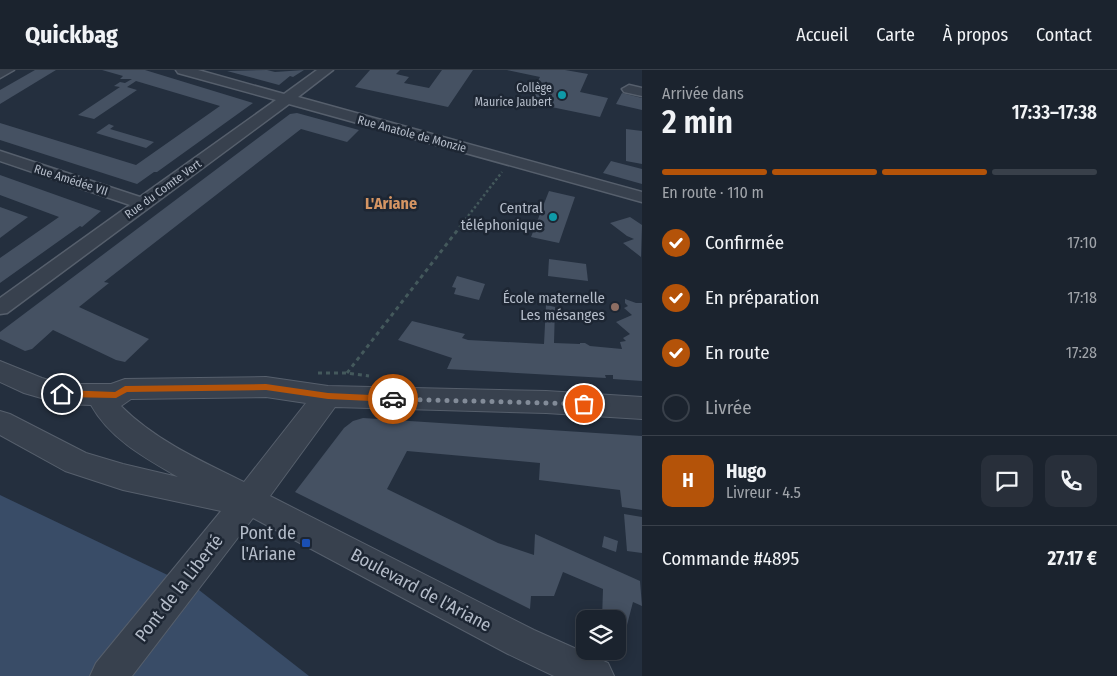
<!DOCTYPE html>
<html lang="fr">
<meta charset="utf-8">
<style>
:root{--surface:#1b232e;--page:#282f3a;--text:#f1f3f6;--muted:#a0a4aa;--line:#39404a;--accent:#b45309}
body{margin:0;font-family:"Fira Sans Condensed",sans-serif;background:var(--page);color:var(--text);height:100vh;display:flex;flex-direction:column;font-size:19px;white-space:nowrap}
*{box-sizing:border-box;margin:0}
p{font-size:16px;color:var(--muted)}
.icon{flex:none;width:28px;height:28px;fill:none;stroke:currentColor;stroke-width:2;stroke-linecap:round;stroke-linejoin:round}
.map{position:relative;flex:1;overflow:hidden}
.details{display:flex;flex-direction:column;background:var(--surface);width:475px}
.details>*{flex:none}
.tools{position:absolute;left:576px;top:540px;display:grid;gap:10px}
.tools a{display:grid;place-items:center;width:50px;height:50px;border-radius:10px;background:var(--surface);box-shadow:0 2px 12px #0003,0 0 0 1px var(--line);font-size:25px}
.pin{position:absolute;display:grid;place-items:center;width:42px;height:42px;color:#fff;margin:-21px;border:2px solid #fff;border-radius:50%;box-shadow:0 1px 5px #0007}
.courier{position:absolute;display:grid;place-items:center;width:50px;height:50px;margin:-25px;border:4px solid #b45309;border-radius:50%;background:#fff;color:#222;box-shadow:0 1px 6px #0007}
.headline em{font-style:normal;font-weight:600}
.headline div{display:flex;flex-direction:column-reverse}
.headline{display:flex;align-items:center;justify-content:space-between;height:85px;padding:0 20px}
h1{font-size:32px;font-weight:600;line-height:38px}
.bar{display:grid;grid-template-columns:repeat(4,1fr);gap:8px 5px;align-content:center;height:60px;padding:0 20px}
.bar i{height:6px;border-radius:4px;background:var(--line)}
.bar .selected{background:var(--accent)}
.bar p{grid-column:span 4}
.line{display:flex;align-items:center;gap:12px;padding:0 20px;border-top:1px solid var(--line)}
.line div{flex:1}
.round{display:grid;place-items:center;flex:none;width:52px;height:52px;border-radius:10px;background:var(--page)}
ol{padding:0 20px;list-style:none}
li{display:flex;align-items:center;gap:15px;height:55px}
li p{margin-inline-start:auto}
li .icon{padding:5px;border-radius:50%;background:var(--accent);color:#fff;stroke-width:4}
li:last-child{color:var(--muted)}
li i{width:28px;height:28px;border:2px solid var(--line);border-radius:50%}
header{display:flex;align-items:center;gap:30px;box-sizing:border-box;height:70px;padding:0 25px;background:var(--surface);border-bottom:1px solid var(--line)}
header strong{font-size:24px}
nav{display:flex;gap:28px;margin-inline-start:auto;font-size:18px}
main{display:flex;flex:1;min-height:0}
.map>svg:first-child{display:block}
.water{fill:#394c67}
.building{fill:#455162}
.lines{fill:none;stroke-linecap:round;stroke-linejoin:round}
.minor-casing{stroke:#565f6c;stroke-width:3}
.tertiary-casing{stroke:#565f6c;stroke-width:2}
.path-far1{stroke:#44595c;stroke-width:2.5;stroke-dasharray:2.5 2.5;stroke-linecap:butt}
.path{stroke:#44595c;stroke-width:3;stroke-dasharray:4 4;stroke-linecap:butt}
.minor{fill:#38414e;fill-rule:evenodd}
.tertiary{fill:#38414e;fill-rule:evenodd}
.route{fill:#b45309}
.done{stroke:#828b98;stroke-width:5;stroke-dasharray:0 9}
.culture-dot{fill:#0f9aa8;stroke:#1d2633;stroke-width:2}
.education-dot{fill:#8d6e63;stroke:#1d2633;stroke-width:2}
.transit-dot{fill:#1a4fb4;stroke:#1d2633;stroke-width:2}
.labels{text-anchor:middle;stroke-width:5;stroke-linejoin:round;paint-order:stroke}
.far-poi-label{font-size:12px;fill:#b4bcc9;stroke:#1d2633;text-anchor:end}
.far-street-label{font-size:12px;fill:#b4bcc9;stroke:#1d2633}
.poi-label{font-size:15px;fill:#b4bcc9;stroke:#1d2633;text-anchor:end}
.far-district-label{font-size:16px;font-weight:bold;fill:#d59563;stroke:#1d2633}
.near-poi-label{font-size:18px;fill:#b4bcc9;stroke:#1d2633;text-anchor:end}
.near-street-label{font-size:18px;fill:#b4bcc9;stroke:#1d2633}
</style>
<header>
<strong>Quickbag</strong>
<nav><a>Accueil</a><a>Carte</a><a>À propos</a><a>Contact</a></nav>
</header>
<main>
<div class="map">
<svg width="642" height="606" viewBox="0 0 642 606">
<rect width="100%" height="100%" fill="#242f3e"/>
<path class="water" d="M0,425L199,520L309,606H0Z"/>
<g class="building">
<path d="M35,0H56L0,34V20Z"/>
<path d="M102,0H145L253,33L157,102H154L137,114L0,70V53L136,95L220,36L136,11L127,17L137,20L94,49L78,45L120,17L114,16L120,12L125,13L132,9H120L123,6Z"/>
<path d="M267,0L275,2L304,0L293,7L290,6L279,15L227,1Z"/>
<path d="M370,0H400L396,4L409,7L404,13L429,18L442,0H473L448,37L355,17Z"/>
<path d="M507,0H565L588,4L580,22L608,28L600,47L527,32L540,7Z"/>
<path d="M622,23L642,28V40L616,34Z"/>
<path d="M297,43L359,60L347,72L301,59L104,212L109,213L79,237L149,269L125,292L116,290L53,260L32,279L25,281L0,269V262L290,44Z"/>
<path d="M109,54L114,56L110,59L154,72L146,78L96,63Z"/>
<path d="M626,59L642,61V94L626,91Z"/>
<path d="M611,91L642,99V114L603,103Z"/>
<path d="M0,105L101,141L82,157L80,156L0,213V188L59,147L0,125Z"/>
<path d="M549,121L575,127L559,173L531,167Z"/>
<path d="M0,137L28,147L0,168Z"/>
<path d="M630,147L642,155L641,187L623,173L634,169L627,166L610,153Z"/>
<path d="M549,189L586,194L588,211L548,206Z"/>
<path d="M457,206L485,214L479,230L454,224L456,218L452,217Z"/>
<path d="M625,229L636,233H642V311L613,309V305H605L606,308L447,299L452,288L398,270L412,251L465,264L462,268L468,270L544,274L546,235L555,237L554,273L580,274V273H585L590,276L622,279L620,272L626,271L623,268L630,264L616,252L632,245L624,238L628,236L625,233Z"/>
<path d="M363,348L642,366V440L622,437L620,420L539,410L540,393L407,381L387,419L498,473L534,485L535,464L640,511L642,536L633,532L621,578L618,576V549H602L603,519L563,502L554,526H531L530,539L295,422L344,358L353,351Z"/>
<path d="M624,444L642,447V483L627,481Z"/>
<path d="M604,466L618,471L616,482L602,477Z"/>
</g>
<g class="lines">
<defs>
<g id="minor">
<path d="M0,0H14L0,8Z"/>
<path d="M176,0H198L284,24L317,0H333L298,27L642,122V132L289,34L7,243L0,244V228L130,135L0,91V81L140,127L276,30L178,3Z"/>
<path d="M629,15L642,18V26L624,22L622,19Z"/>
</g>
<path id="tertiary" d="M0,291L42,308L62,314H111L125,309L266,307L328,316L546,321L642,327V349L546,343L335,337L270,426L534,560L608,593L614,606H554L508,584L253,448L132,606H90L96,593L221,441L123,420L65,401L0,365V341L10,344L86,383L123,394L178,407C145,388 110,369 91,335L62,334L24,323L0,312ZM266,327L306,333L244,412C201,391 155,370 121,336L131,329Z"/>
</defs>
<use href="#minor" class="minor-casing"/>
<use href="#tertiary" class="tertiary-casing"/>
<path class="path-far1" d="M462,154L502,102"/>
<g class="path">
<path d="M318,303H347L369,306"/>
<path d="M347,303L463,153"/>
</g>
<use href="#minor" class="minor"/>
<use href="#tertiary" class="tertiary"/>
</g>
<path class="route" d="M266,314L328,323L393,326L397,329L393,332L328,329L266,320L127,322L116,328L62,327L58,324L62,320L115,322L125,316Z"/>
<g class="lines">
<path class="done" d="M393,329L584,334"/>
</g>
<g class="culture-dot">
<circle cx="562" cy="25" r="5"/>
<circle cx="553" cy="147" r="5"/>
</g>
<circle class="education-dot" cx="615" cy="237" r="5"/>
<rect class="transit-dot" x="301" y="468" width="10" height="10" rx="2.5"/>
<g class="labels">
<g class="far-poi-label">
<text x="552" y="22">Collège<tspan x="552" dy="14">Maurice Jaubert</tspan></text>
</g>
<g class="far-street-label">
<text transform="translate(412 64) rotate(15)" y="4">Rue Anatole de Monzie</text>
<text transform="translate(71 110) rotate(18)" y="4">Rue Amédée VII</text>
<text transform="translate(163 119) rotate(-36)" y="4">Rue du Comte Vert</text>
</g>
<g class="poi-label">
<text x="543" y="143">Central<tspan x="543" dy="17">téléphonique</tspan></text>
<text x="605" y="233">École maternelle<tspan x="605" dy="17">Les mésanges</tspan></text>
</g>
<g class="far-district-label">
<text x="391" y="139">L'Ariane</text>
</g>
<g class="near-poi-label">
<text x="296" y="469">Pont de<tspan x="296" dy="21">l'Ariane</tspan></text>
</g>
<g class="near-street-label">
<text transform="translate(179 518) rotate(-52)" y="6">Pont de la Liberté</text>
<text transform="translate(421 520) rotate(28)" y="6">Boulevard de l'Ariane</text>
</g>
</g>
</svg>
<div class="tools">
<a><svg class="icon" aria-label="layers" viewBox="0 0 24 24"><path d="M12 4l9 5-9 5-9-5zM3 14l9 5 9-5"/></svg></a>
</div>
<div class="pin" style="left:584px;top:334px;background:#ea580c"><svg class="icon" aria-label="bag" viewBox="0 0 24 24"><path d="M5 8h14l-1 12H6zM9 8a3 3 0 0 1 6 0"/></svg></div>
<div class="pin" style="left:62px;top:324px;background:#1f2937"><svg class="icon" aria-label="home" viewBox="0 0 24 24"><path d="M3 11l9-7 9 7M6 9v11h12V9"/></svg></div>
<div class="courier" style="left:393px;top:329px"><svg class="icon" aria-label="car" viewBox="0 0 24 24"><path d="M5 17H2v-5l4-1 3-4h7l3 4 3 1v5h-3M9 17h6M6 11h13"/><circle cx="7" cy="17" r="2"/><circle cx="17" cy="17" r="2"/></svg></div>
</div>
<section class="details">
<div class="headline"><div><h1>2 min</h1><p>Arrivée dans</p></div><em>17:33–17:38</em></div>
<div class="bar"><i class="selected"></i><i class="selected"></i><i class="selected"></i><i></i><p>En route · 110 m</p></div>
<ol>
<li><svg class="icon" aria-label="check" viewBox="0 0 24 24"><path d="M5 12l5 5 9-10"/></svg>Confirmée<p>17:10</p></li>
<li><svg class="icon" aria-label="check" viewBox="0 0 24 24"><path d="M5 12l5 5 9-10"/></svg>En préparation<p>17:18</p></li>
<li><svg class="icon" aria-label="check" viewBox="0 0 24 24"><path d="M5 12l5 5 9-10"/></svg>En route<p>17:28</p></li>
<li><i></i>Livrée</li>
</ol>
<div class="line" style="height:90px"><b class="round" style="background:var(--accent);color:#fff">H</b><div><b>Hugo</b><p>Livreur · 4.5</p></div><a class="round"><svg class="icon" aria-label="chat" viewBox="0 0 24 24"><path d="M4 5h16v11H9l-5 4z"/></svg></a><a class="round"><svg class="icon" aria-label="phone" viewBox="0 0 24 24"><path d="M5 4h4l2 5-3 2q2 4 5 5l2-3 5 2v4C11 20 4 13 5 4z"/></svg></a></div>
<div class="line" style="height:65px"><div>Commande #4895</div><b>27.17 €</b></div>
</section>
</main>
